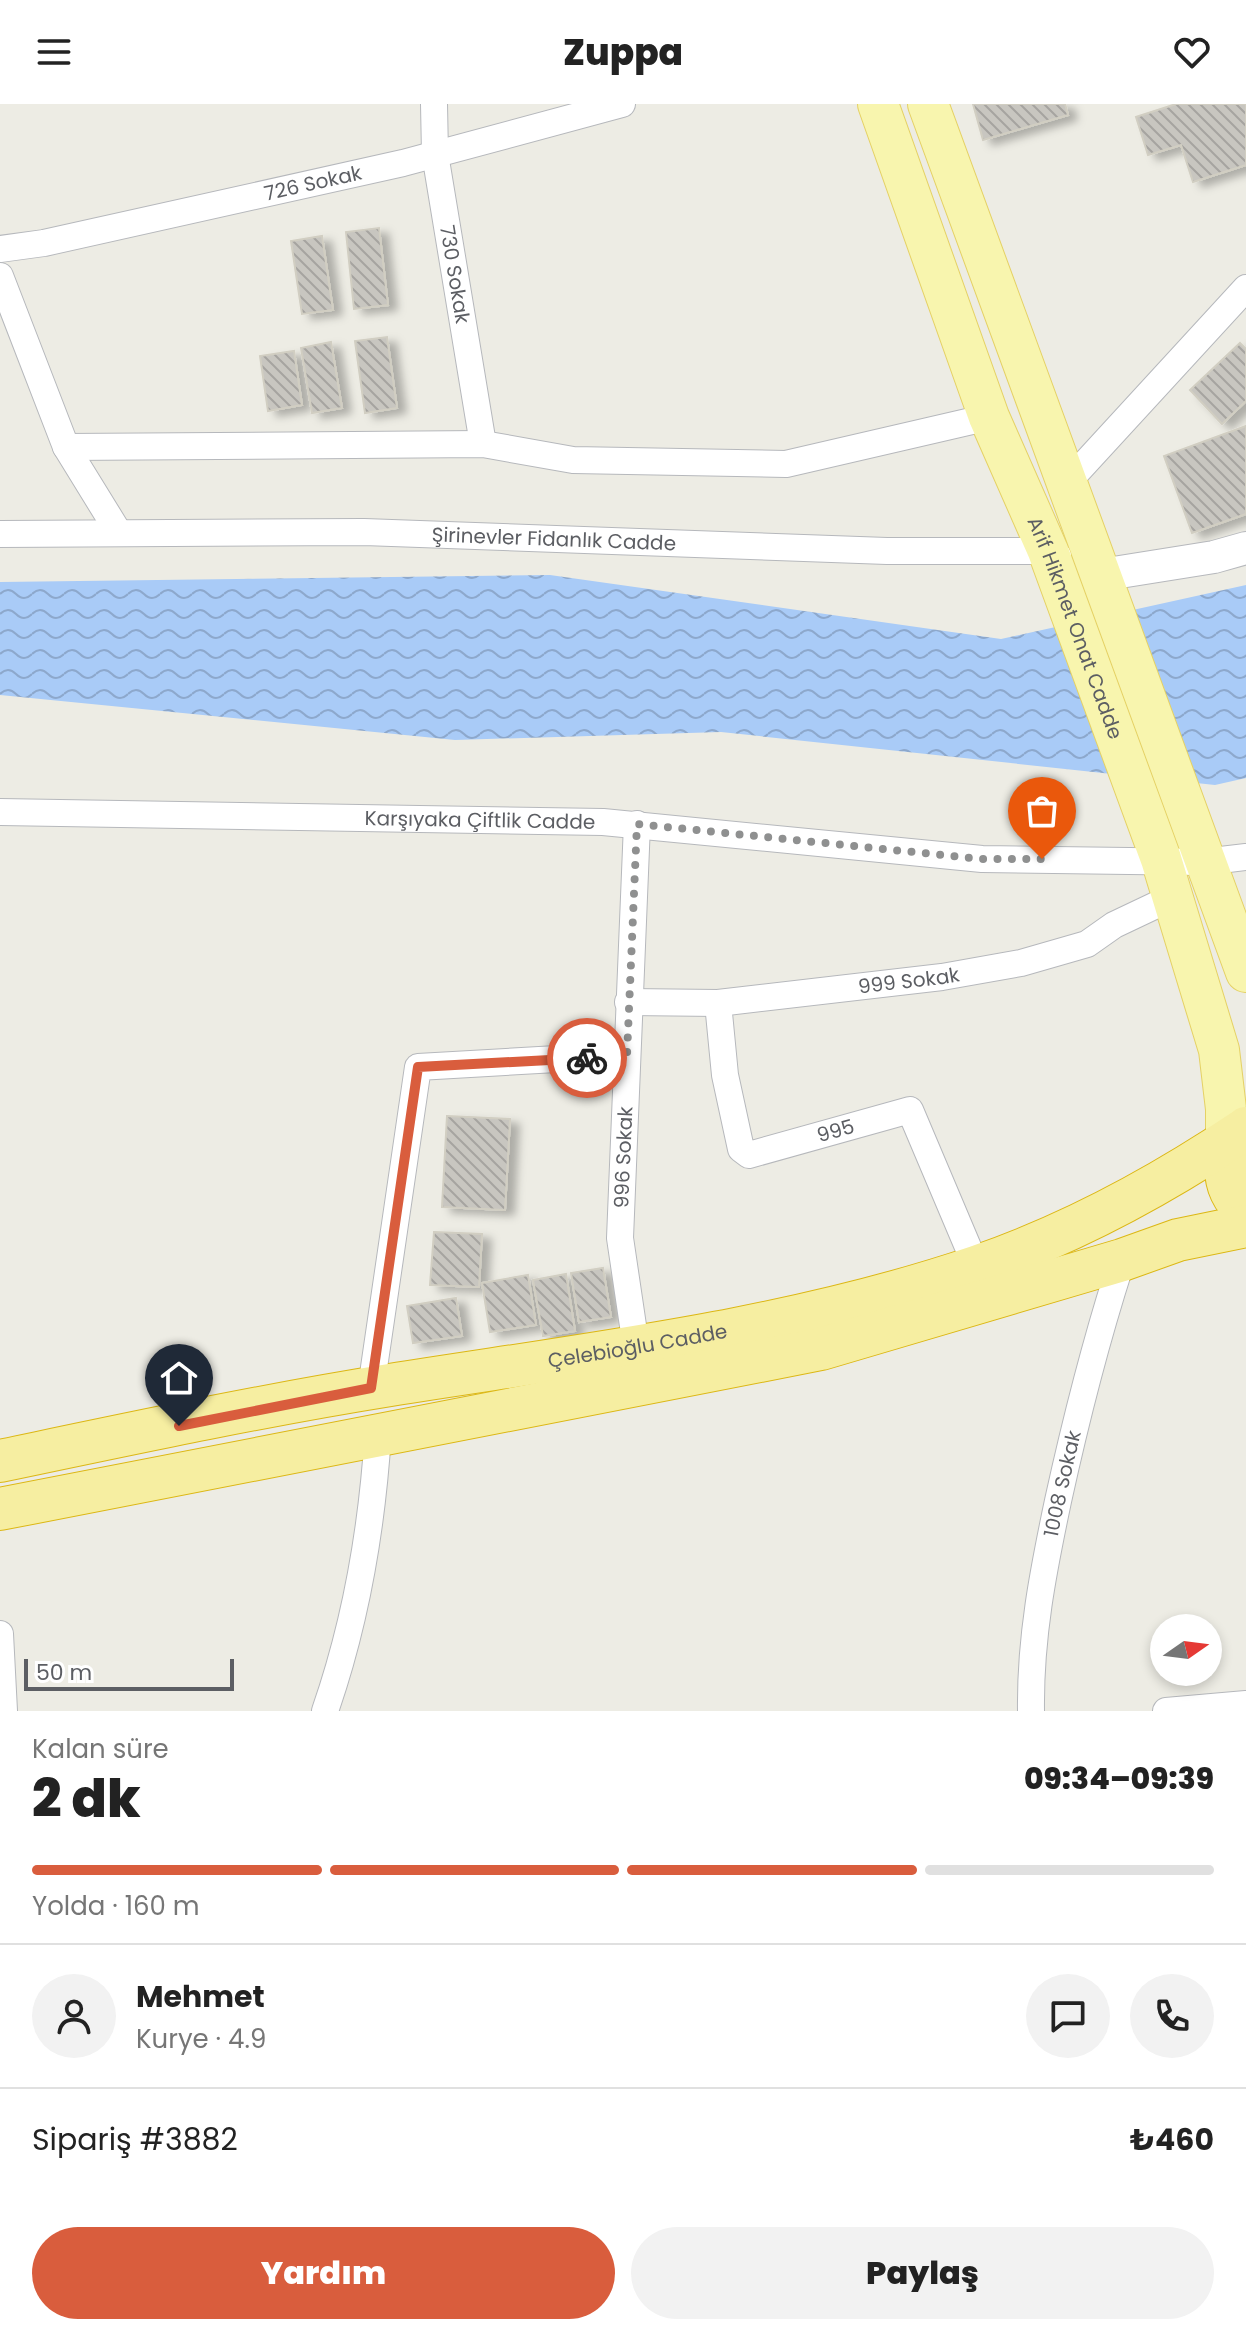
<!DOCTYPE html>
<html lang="tr">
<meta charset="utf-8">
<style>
:root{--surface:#fff;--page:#f2f2f2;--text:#222;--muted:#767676;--line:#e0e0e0;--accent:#d95d3d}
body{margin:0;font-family:Poppins,sans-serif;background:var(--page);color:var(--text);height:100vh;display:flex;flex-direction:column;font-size:30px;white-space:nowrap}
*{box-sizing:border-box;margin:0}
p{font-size:26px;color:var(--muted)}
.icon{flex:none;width:44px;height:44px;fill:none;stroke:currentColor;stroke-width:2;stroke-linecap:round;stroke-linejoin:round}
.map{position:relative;height:1607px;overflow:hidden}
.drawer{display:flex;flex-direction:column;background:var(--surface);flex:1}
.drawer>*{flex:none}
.needle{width:52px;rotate:76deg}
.buttons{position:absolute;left:1150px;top:1510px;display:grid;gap:16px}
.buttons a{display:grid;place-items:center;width:72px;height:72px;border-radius:50%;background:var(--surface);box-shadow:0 4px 12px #0003;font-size:40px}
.scale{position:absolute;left:24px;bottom:20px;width:210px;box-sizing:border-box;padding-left:8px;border:4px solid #5c5e63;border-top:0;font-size:22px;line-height:28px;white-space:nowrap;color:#5c5e63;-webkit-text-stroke:6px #fff;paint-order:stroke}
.pin{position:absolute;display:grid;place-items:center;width:68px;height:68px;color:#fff;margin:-82px -34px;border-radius:50% 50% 50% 0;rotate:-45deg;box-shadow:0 0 8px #0007}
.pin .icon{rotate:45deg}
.courier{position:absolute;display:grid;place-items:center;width:80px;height:80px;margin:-40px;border:6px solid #d95d3d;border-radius:50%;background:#fff;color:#222;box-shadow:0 2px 10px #0007}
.head em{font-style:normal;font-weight:800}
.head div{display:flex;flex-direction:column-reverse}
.head{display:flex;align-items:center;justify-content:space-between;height:136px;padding:0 32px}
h1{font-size:52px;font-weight:800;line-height:60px}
.bar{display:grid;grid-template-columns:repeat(4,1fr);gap:12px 8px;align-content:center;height:96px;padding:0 32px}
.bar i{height:10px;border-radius:6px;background:var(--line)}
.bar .active{background:var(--accent)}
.bar p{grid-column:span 4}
.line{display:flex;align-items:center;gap:20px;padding:0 32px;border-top:2px solid var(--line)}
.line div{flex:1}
.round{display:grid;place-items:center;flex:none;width:84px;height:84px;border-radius:42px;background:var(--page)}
.cta{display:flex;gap:16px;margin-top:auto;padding:16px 32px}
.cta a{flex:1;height:92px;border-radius:48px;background:var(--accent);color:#fff;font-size:32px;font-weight:800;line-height:92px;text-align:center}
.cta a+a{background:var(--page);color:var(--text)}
header{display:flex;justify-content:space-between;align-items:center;height:104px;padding:0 32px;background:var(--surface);font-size:36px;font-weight:800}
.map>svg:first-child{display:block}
.water{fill:url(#water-waves)}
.building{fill:url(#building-back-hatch);stroke:#d1cec2;stroke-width:2;filter:url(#shadow)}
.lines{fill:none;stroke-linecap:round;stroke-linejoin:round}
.minor-casing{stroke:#b6b8bc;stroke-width:28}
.tertiary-casing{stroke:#b6b8bc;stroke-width:34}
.primary-casing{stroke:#e5d165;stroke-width:42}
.trunk-casing{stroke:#dcb714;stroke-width:44}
.minor{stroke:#fff;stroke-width:26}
.tertiary{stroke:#fff;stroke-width:32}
.primary{stroke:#f8f5ae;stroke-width:40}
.trunk{stroke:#f6eea1;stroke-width:42}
.done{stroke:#8f9090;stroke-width:8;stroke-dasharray:0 14.4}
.route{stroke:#d95d3d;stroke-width:10}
.labels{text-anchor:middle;stroke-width:6;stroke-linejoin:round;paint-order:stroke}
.street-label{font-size:20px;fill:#5c5e63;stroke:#fff}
</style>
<header><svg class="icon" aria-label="menu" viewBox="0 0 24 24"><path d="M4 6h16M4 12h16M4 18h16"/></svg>Zuppa<svg class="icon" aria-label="heart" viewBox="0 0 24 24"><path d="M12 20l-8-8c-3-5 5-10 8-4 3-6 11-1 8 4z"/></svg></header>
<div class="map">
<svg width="1246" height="1607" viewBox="0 0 1246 1607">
<defs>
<pattern id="water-waves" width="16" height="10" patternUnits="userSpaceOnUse" patternTransform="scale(2)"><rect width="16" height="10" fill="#a9cbf7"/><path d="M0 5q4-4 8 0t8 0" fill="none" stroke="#8da8cc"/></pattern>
<pattern id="building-back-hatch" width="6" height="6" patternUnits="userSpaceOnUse" patternTransform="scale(2)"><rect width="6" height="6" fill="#c8c6c0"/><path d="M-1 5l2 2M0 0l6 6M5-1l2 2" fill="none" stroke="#a6a4a0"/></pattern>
<filter id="shadow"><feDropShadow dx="9" dy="5" stdDeviation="4" flood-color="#0004"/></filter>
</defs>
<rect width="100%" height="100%" fill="#edece4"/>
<path class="water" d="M550,471L1001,535L1246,481V674L1215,681L721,628L455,636L0,591V478Z"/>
<g class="building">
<path d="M973,0H1065L1068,11L983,36Z"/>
<path d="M1176,0H1246V61L1193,78L1181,41L1148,51L1136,13Z"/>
<path d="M379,124L388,201L354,205L346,128Z"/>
<path d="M322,132L333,206L302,210L291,137Z"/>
<path d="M387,233L397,304L365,309L355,237Z"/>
<path d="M331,238L342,304L312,309L301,244Z"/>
<path d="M1240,239L1246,245V297L1222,320L1190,286Z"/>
<path d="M294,247L302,301L268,307L260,252Z"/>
<path d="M1246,322V410L1192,429L1164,352Z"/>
<path d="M447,1012L510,1015L505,1106L442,1103Z"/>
<path d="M434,1128L482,1130L479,1183L430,1181Z"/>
<path d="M603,1164L611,1213L579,1218L571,1169Z"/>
<path d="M566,1170L575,1227L543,1232L533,1176Z"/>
<path d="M528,1171L536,1221L490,1228L482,1179Z"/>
<path d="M456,1194L462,1232L413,1239L407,1202Z"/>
</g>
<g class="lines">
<defs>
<g id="minor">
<path id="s1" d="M434,0L435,50L483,340"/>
<path id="s2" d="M0,145L44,139L403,59L622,0"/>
<path d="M0,172L66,343L119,429"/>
<path d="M66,343L483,340L573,356L786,360L989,313"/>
<path d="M1066,380L1246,184"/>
<path id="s3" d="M0,430L364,428L887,447H1048L1058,452"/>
<path id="s4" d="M0,708L603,718L982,755L1204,758L1246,753"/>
<path id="s5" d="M628,898L718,899L942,873L1021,859L1087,840L1114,821L1173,793"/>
<path id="s6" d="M718,899L725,971L741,1045L749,1051L910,1006L976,1162"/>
<path id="s7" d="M636,1242L620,1134L637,720"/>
<path d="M371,1284L418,963L627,951"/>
<path d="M0,1530L4,1607"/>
<path d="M325,1607C356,1518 372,1424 378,1330"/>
<path id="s8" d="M1031,1607C1030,1534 1043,1468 1058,1397C1076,1315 1096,1236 1122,1156"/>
<path d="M1166,1607L1246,1600"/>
</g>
<path id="tertiary" d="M1101,471L1214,453L1246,444"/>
<g id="primary">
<path id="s9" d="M878,0L989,313L1048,447L1161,755L1219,946L1226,1005V1057"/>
<path d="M928,0L1246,868"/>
</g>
<g id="trunk">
<path d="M1246,1024C1220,1045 1219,1085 1246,1106"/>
<path id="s10" d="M0,1357C129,1330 259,1302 390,1281C585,1250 787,1227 976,1163C1069,1131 1160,1082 1242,1027"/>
<path d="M0,1405L821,1245L1122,1156L1178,1136L1246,1122"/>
</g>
</defs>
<use href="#minor" class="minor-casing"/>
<use href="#tertiary" class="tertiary-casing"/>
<use href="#primary" class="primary-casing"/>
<use href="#trunk" class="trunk-casing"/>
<use href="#minor" class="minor"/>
<use href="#tertiary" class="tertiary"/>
<use href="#primary" class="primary"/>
<use href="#trunk" class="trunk"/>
</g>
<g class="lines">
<path class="done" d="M587,954L627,951L637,720L982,755H1042"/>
<path class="route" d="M179,1322L371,1284L418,963L587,954"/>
</g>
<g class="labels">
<g class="street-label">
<text dy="7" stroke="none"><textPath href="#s2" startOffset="320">726 Sokak</textPath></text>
<text dy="7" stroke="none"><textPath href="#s1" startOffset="172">730 Sokak</textPath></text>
<text dy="7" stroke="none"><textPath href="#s3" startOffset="554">Şirinevler Fidanlık Cadde</textPath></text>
<text dy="7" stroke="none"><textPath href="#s9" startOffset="560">Arif Hikmet Onat Cadde</textPath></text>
<text dy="7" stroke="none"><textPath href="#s4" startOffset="480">Karşıyaka Çiftlik Cadde</textPath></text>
<text dy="7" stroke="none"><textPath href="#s5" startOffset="282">999 Sokak</textPath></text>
<text dy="7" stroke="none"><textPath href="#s6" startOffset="248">995</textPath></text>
<text dy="7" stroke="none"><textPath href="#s7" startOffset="190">996 Sokak</textPath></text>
<text dy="7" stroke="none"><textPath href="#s10" startOffset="648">Çelebioğlu Cadde</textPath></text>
<text dy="7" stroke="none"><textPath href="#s8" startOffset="230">1008 Sokak</textPath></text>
</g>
</g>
</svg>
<div class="buttons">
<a><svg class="needle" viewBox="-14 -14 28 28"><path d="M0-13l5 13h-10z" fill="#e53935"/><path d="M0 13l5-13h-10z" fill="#767676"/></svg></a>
</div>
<div class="scale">50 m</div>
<div class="pin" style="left:1042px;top:755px;background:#ea580c"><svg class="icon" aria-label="bag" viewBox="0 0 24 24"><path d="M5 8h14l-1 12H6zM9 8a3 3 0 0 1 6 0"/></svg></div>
<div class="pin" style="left:179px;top:1322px;background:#1f2937"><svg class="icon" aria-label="home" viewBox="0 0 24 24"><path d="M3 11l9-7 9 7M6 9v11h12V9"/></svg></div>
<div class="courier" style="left:587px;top:954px"><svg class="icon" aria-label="bike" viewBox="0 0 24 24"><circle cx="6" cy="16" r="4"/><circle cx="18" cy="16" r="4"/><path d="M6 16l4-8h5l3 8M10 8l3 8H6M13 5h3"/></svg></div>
</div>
<section class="drawer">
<div class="head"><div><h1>2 dk</h1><p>Kalan süre</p></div><em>09:34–09:39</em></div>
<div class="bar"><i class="active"></i><i class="active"></i><i class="active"></i><i></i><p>Yolda · 160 m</p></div>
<div class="line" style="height:144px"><a class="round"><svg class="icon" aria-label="person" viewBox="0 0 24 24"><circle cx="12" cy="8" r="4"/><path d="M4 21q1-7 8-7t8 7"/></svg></a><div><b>Mehmet</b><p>Kurye · 4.9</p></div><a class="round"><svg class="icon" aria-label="chat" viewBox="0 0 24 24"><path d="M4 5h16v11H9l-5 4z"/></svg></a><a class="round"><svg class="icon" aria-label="phone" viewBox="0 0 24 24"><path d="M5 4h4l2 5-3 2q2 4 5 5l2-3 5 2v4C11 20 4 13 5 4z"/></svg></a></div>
<div class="line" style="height:104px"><div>Sipariş #3882</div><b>₺460</b></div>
<div class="cta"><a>Yardım</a><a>Paylaş</a></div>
</section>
